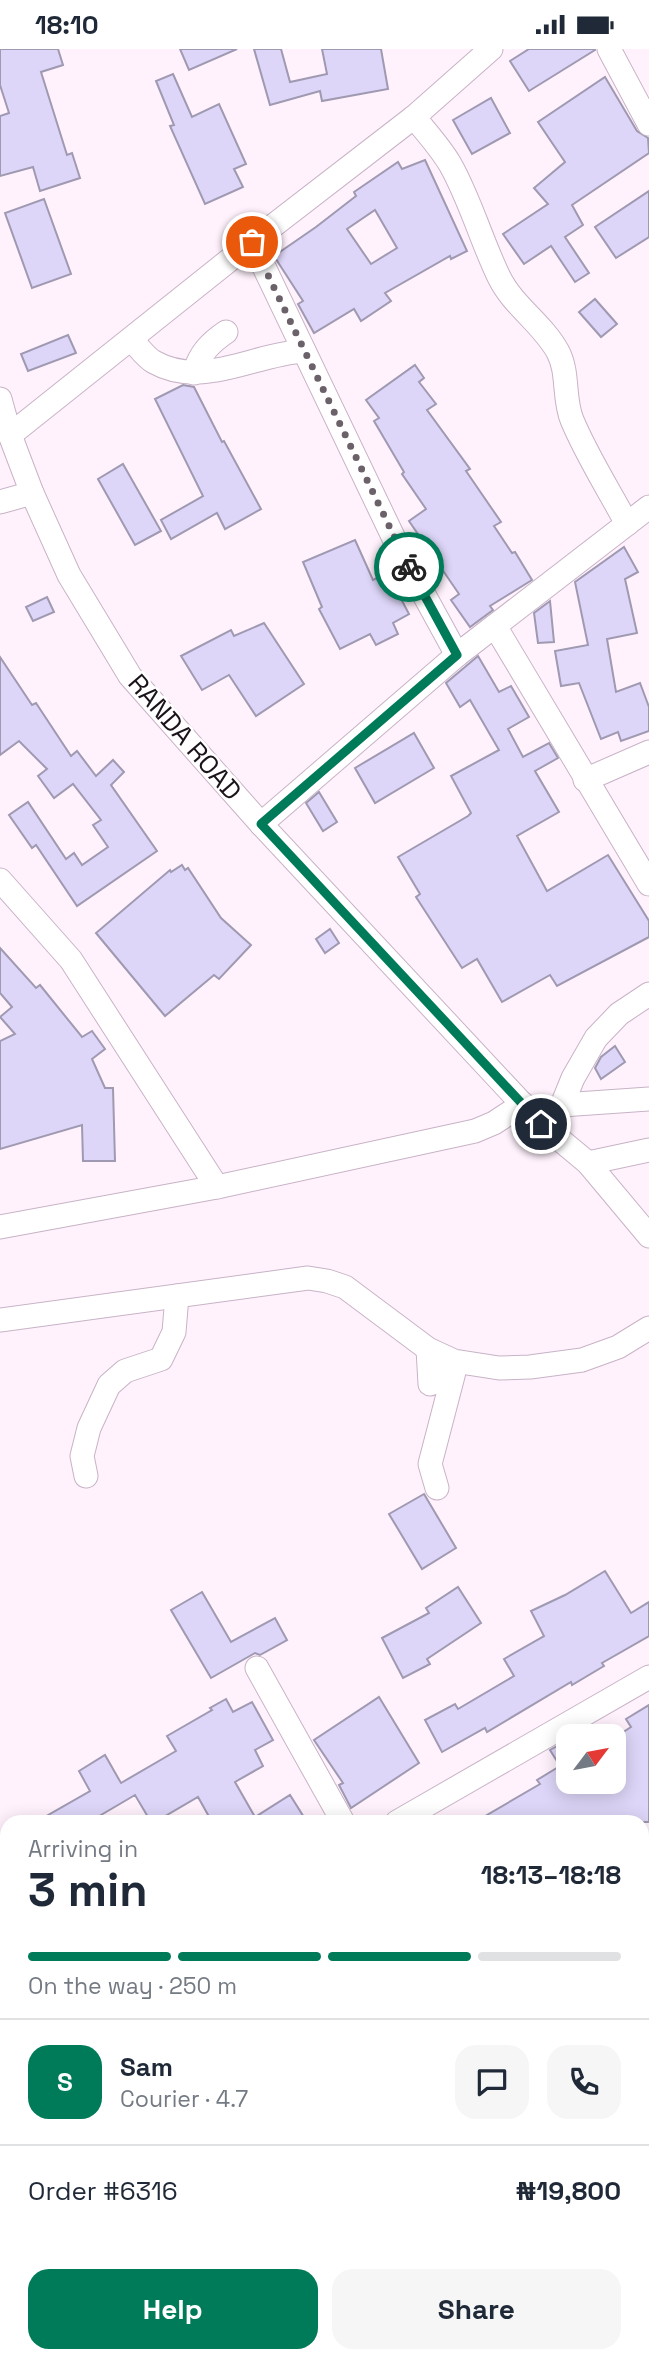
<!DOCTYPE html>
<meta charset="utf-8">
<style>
:root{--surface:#fff;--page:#f6f6f7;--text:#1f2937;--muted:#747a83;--line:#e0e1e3;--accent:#007b59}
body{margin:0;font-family:"Space Grotesk",sans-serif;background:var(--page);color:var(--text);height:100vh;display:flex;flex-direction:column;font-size:26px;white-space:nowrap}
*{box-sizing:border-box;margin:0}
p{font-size:23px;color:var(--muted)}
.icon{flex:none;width:38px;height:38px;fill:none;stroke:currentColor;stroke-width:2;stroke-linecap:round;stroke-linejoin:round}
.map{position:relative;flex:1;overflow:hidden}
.sheet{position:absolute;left:0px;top:1766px;width:649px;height:548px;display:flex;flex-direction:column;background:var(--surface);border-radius:21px 21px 0 0;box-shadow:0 4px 18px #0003}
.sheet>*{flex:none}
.needle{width:46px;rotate:58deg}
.controls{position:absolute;left:556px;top:1675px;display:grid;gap:14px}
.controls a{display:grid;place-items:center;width:70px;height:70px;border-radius:14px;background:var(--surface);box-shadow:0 4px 18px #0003;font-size:35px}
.pin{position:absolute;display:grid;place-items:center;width:60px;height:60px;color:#fff;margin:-30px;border:4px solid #fff;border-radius:50%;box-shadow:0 2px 7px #0007}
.courier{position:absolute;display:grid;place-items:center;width:70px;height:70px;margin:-35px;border:5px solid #007b59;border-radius:50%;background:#fff;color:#222;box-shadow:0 2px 9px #0007}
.summary em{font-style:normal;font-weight:800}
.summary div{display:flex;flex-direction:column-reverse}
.summary{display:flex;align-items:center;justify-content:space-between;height:119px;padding:0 28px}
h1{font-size:46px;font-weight:800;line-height:52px}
.bar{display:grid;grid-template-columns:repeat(4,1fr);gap:10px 7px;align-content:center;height:84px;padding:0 28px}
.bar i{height:9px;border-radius:5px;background:var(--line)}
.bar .current{background:var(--accent)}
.bar p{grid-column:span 4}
.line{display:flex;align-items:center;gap:18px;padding:0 28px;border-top:2px solid var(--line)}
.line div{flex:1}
.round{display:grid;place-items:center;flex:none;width:74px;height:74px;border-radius:21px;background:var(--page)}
.cta{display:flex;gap:14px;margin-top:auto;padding:14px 28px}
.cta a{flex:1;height:80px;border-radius:21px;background:var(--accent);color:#fff;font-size:28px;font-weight:800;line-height:80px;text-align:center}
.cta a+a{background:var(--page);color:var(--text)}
.status{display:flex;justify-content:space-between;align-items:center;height:49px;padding:0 35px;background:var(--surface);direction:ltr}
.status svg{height:19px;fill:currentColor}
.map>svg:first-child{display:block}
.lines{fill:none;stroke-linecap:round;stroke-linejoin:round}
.stream{stroke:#b0cafd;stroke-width:6}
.building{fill:#ded6f8;stroke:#9f99b1;stroke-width:2;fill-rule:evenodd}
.street-casing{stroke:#c8b3c6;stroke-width:25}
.street{stroke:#fff;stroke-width:23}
.done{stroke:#6b6169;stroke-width:7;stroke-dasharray:0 12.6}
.route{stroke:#007b59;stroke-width:9}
.labels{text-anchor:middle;stroke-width:5;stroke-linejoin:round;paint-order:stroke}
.street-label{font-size:26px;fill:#1b131a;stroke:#fff}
</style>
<div class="status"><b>18:10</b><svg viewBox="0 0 49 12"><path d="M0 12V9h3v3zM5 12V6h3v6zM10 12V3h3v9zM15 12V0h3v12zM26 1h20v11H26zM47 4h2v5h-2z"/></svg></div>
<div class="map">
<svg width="649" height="2313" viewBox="0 0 649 2313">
<rect width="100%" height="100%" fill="#fff2fd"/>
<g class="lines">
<g class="stream">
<path d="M0,1921L7,1938"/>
<path d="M346,2306L352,2313"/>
</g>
</g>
<g class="building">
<path d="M0,0H58L63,16L41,23L67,106L72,104L80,129L40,142L33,118L0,127V67L9,64L0,36Z"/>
<path d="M180,0H237L189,21Z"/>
<path d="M254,0H281L290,33L327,25L322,0H381L388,40L322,52L320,42L270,56Z"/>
<path d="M529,0H595V1L529,42L510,12Z"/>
<path d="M173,25L192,68L219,55L246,115L234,120L243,138L205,155L170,77L174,76L156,32Z"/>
<path d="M605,28L637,82L648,89L649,104L572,156L583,176L565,188L589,224L575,233L551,197L524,215L503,185L548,155L534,139L565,113L538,73Z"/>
<path d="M491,49L510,84L472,105L453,71Z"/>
<path d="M425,111L467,202L451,210L450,207L385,244L391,252L361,272L354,260L314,284L298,255L303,252L274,207L316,178L356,147L354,143L398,113L402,120ZM375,161L397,199L371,215L347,180Z"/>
<path d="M649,142V188L616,209L595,178Z"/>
<path d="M44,150L71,225L32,239L5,164Z"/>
<path d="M595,250L617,275L601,288L579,263Z"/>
<path d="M68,286L76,304L28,322L21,305Z"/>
<path d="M415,316L424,329L419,333L436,355L427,361L470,420L466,422L501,473L494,477L512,504L515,503L532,531L490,557L493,561L470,578L451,551L459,545L409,472L426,460L402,425L404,423L374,372L379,369L366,351Z"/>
<path d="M183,336L194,338L222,393L224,392L261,460L225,480L217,464L171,490L161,471L203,447L155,350Z"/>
<path d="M123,415L161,482L135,496L98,430Z"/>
<path d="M355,491L373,531L387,523L409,565L393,574L398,585L376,596L370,585L340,600L319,560L322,558L303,513Z"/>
<path d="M624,498L638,523L625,530L637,584L607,590L616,643L640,634L649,658V682L621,692L618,683L601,690L579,634L561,637L555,602L588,596L575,533Z"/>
<path d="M47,548L54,563L33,572L26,558Z"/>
<path d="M550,552L554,593L538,594L534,564Z"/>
<path d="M264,574L304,635L256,667L229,626L202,641L181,607L231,581L234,587Z"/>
<path d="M478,607L499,643L511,637L529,668L508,680L523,708L549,694L558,709L535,722L559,763L517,787L547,842L608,806L649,872V888L557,937L550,926L502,953L477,910L462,919L416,848L420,845L398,808L468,767L471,764L451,727L499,701L470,651L460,658L446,634Z"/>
<path d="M0,608L32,656L36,654L71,707L77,702L96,727L113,711L124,723L111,736L157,802L77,857L36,796L32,799L9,766L28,753L66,810L74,804L82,816L108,798L93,776L101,771L73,735L54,749L38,727L47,720L19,692L0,706Z"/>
<path d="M414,684L434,719L375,754L355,719Z"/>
<path d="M319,743L337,773L323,782L306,754Z"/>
<path d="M182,816L185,821L188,819L221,869L251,896L219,930L214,926L165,967L96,884L170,821L171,823Z"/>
<path d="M330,880L339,894L325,904L316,890Z"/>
<path d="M0,899L36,939L40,936L82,988L92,982L105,1000L92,1010L105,1039H113L115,1112H83L82,1076L0,1100V992L15,985L0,968L12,958L0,944Z"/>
<path d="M615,997L625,1013L601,1030L595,1019L601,1008Z"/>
<path d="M424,1445L456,1499L422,1520L389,1465Z"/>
<path d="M605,1522L631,1564L649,1553V1587L602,1614L604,1617L572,1636L571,1633L487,1683L485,1679L442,1703L425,1671L455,1655L458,1660L514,1627L504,1610L544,1587L531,1562L565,1546Z"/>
<path d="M458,1538L481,1574L427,1610L430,1615L403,1629L382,1589L429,1564L426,1559Z"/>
<path d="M202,1543L231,1593L275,1569L287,1591L260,1606L255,1604L211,1629L171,1561Z"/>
<path d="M379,1648L419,1714L351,1759L339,1736L343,1734L314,1691Z"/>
<path d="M226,1650L233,1663L252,1653L273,1691L255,1701L263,1717L235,1733L255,1768L290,1746L307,1773H212L198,1748L155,1773H151L135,1746L89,1773H36L90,1742L79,1722L105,1706L121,1734L176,1702L167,1687L212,1661L210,1659Z"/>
<path d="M649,1656V1773H475L540,1735L537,1731L560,1717L550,1701L564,1693L569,1701V1732H614V1689L631,1678L626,1670Z"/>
</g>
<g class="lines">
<defs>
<g id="street">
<path d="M609,0L649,75"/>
<path d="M414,68C426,83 440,98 450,115C470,150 481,191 499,228C513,257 543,275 558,303C569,324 563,349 572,371C587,407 609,441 627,475"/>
<path d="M252,193L399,500L457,606"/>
<path d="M131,290C138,297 145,308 154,313C202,340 254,305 304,302"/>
<path d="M194,324C200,304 210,294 226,283"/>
<path d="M0,350L10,386L32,444L69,526L130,627L261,775L541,1075L588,1114L649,1187"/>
<path d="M10,386L252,193L414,68L491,0"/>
<path d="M0,453L32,444"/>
<path d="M495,577L649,835"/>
<path d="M585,731L649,703"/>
<path d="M261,775L457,606L649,458"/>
<path d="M0,831L71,911L217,1138"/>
<path d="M562,1056L649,1050"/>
<path d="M541,1075L562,1056L573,1029L596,989L619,965L649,945"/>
<path d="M588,1114L649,1101"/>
<path d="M0,1178L217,1138L475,1082L494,1074L523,1055"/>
<path d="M0,1271L308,1229L327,1232L345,1238L428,1300L454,1312L499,1319L530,1318L582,1311L618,1298L649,1279"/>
<path d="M428,1300L430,1335L454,1323L430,1415L437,1439"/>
<path d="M86,1427L82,1407L89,1379L109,1336L125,1322L161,1310L174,1283L177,1247"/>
<path d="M257,1619L343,1773"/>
<path d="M397,1773L649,1628"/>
<path d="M642,1890L649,1886"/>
<path d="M642,2299L649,2298"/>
<path d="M579,2313L584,2306"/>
</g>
</defs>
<use href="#street" class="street-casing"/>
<use href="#street" class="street"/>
</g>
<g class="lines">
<path class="done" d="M252,193L409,518"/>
<path class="route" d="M409,518L457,606L261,775L541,1075"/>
</g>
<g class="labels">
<g class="street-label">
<text transform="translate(185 688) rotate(49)" y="9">RANDA ROAD</text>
</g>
</g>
</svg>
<div class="controls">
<a><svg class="needle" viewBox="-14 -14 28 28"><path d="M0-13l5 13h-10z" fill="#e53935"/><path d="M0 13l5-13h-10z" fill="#747a83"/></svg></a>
</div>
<div class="pin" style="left:252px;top:193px;background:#ea580c"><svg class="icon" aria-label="bag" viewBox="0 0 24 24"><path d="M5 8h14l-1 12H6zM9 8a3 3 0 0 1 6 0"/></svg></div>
<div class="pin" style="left:541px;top:1075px;background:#1f2937"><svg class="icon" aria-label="home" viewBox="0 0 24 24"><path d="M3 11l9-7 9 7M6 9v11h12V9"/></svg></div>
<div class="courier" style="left:409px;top:518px"><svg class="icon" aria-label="bike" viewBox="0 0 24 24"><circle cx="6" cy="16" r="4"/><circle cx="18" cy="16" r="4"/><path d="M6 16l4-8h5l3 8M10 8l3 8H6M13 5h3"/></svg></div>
<section class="sheet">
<div class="summary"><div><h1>3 min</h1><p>Arriving in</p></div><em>18:13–18:18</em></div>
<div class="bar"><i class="current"></i><i class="current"></i><i class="current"></i><i></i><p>On the way · 250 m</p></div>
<div class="line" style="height:126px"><b class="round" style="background:var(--accent);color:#fff">S</b><div><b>Sam</b><p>Courier · 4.7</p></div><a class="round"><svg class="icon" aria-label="chat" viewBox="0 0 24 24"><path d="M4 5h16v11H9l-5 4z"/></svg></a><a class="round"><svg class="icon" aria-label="phone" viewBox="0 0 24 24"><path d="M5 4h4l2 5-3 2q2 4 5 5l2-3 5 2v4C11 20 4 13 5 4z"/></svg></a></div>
<div class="line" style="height:91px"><div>Order #6316</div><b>₦19,800</b></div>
<div class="cta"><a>Help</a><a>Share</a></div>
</section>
</div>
